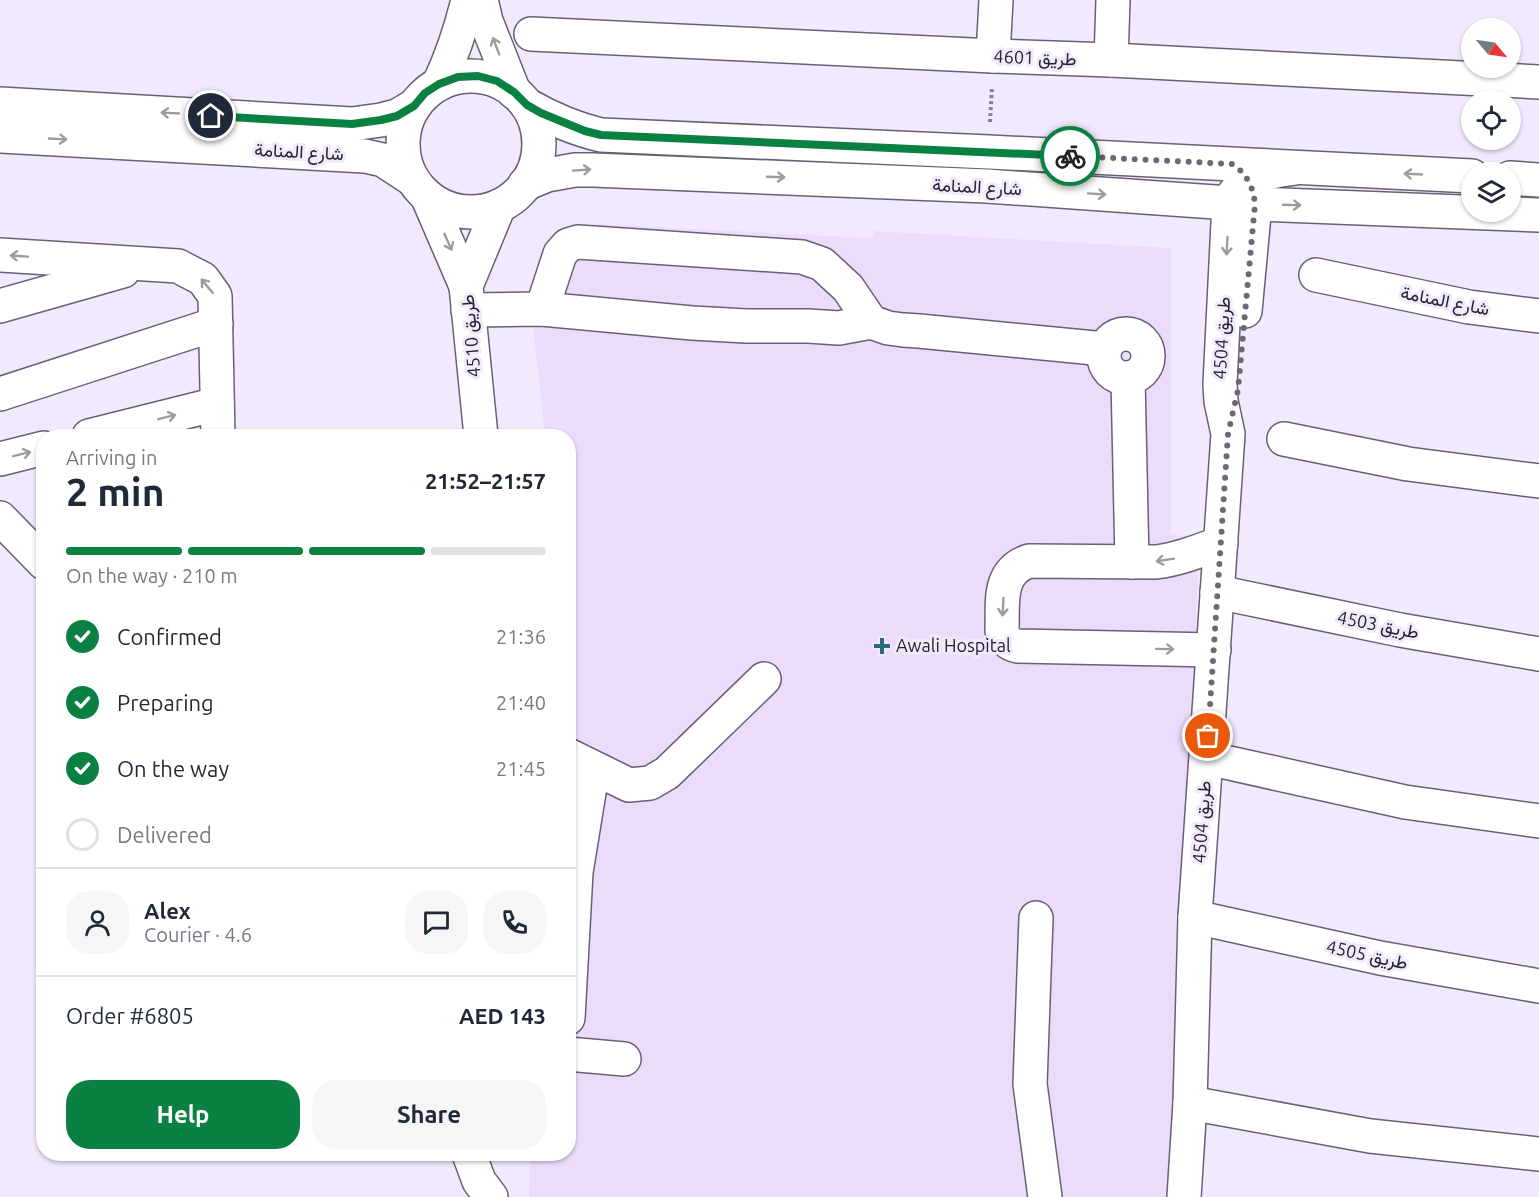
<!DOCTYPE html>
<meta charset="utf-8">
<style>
:root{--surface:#fff;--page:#f6f6f7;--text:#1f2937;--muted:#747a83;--line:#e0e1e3;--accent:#0b8043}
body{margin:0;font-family:Ubuntu,Vazirmatn,sans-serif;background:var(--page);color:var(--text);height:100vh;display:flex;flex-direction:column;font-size:22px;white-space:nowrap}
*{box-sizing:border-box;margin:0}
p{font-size:20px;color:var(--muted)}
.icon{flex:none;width:33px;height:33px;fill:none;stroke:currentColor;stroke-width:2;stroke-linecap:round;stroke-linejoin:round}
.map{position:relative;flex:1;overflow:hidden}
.drawer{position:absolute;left:36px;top:429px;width:540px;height:732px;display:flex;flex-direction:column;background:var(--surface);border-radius:24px;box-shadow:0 2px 4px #0004}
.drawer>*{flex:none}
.needle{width:39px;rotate:119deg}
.buttons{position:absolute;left:1461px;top:18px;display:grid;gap:12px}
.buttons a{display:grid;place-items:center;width:60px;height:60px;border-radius:50%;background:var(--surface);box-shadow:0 2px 4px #0004;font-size:30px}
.pin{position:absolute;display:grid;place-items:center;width:51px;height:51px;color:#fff;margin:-26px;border:3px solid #fff;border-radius:50%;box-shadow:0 2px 6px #0007}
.courier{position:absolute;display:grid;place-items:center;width:60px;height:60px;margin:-30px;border:4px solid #0b8043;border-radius:50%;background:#fff;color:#222;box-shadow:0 2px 8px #0007}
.head em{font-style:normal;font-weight:700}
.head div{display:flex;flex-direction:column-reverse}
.head{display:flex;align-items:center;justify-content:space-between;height:102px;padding:0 30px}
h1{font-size:39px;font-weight:700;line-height:45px}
.bar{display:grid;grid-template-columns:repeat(4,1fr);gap:9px 6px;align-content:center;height:72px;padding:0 30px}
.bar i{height:8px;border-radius:4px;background:var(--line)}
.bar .current{background:var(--accent)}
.bar p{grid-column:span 4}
.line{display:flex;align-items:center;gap:15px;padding:0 30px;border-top:2px solid var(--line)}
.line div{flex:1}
.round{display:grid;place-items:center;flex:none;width:63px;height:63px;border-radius:24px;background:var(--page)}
ol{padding:0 30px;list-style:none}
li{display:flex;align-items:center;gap:18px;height:66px}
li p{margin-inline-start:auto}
li .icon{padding:6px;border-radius:50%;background:var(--accent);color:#fff;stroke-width:4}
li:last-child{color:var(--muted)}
li i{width:33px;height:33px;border:3px solid var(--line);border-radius:50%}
.primary-button{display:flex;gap:12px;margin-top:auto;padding:12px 30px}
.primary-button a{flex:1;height:69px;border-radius:24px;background:var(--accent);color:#fff;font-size:24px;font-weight:700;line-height:69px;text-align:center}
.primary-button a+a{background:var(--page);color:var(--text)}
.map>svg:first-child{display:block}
.built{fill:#ebdcfc}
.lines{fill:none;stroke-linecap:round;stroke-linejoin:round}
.minor-casing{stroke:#6a6076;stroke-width:36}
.path{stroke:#867f8e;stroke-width:4;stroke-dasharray:3 3;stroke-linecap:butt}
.minor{stroke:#fff;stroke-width:33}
.oneway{stroke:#9d9ba0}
.done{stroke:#6e6775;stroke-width:6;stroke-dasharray:0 10.8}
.route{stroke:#0b8043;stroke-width:8}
.poi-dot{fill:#2b697f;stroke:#f3e9fe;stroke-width:2}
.labels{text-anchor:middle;stroke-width:6;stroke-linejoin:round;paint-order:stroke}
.street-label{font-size:18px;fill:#26212b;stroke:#f3e9fe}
.poi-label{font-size:18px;fill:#26212b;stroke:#f3e9fe;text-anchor:start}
</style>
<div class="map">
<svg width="1539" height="1197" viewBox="0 0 1539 1197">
<rect width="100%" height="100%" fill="#f3e9fe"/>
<path class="built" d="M594,224L872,238L874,231L1171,248V534L1199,539L1178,1197H529L530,1154H568V803L571,783L568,754V436H545L529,288L543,258L566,234Z"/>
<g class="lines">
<defs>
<g id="minor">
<path d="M481,0L486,21L514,92"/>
<path d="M531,34L993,56L1111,60L1539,82"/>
<path d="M993,56L996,0"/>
<path d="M1111,60L1113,0"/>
<circle cx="471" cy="144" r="68"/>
<path d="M439,84C452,56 461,29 468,0"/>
<path d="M0,104L352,124L381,120L397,116L414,106"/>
<path d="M527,105C550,118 575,129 601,135L989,152L1472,176"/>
<path d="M0,136L365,156L383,160L412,179"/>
<path d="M1510,178L1539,180"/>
<path d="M525,184L547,175L575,170H593L987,186L1229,203L1539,215"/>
<path d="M428,198L466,286"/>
<path d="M0,255L178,266L203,279L215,296L218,436"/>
<path d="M1316,275L1469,307L1539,316"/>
<path d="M0,306L123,271"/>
<path d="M542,309L560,254L568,245L578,242L802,257L822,264L848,288L871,322"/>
<path d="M468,310L542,309L692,323L746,326H808L839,328L871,322L888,328L903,330L919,331L1105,349"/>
<path d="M1245,311L1255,204L1254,192L1250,184"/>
<circle cx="1126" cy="356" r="22"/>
<path d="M1128,378L1132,562"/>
<path d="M0,394L216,324"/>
<path d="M89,436L217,404"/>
<path d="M481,436L466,286L499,206"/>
<path d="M1284,439L1408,464L1539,481"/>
<path d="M0,459L44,448"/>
<path d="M0,518L44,563"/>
<path d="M1217,592L1400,630L1539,654"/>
<path d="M1214,650L1018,646C1008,644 1004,640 1002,630C1003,603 997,572 1029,561L1156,562C1179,559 1199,551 1221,543"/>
<path d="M568,755L629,785L650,783L667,773L764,679"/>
<path d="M1207,758L1405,802L1539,821"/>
<path d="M1195,917L1380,958L1539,986"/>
<path d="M1036,918L1030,1084L1045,1197"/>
<path d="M568,1018L576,872L593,768"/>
<path d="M568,1054L624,1059"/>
<path d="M1190,1103L1370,1136L1539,1154"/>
<path d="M469,1154L479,1181L491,1197"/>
<path d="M1184,1197L1190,1103L1195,917L1228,434L1221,401L1220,384L1229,203C1231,199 1234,193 1237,190C1251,175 1276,170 1295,168"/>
</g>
</defs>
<use href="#minor" class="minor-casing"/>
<path class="path" d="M990,122L992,87"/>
<use href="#minor" class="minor"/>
</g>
<defs><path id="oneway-shaft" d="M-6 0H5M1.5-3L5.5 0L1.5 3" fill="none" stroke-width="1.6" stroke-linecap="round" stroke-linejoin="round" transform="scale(1.5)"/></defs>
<g class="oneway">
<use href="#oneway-shaft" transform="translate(496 46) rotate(-111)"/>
<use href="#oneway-shaft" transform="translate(170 113) rotate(-177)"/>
<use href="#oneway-shaft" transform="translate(58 139) rotate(3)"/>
<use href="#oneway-shaft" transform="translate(582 170) rotate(-4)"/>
<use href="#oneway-shaft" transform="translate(1413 174) rotate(-177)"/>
<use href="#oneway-shaft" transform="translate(776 177) rotate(2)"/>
<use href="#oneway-shaft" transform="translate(1097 194) rotate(4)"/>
<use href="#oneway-shaft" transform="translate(1292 205) rotate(2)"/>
<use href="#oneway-shaft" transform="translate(448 242) rotate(66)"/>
<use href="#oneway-shaft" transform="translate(1227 246) rotate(93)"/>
<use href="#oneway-shaft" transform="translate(19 256) rotate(-176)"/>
<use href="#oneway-shaft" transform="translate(207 286) rotate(-130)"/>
<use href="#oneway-shaft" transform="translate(167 417) rotate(-14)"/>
<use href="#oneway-shaft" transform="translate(22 454) rotate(-14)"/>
<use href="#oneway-shaft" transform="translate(1165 560) rotate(171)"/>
<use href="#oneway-shaft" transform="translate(1003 607) rotate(93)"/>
<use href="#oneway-shaft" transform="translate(1165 649) rotate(1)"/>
</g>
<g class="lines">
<path class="done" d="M1070,156L1233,164C1247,175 1253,186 1255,204L1238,390L1228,434L1208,736"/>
<path class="route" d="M211,116L352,124L381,120L397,116L414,106L425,93L439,84L458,77L478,76L497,81L514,92L527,105L541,113L585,131L601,135L1070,156"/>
</g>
<path class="poi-dot" d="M879 637h6v6h6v6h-6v6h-6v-6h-6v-6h6z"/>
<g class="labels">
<g class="street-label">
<text transform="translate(1035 58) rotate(2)" y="6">طريق 4601</text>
<text transform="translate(299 152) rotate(3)" y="6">شارع المنامة</text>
<text transform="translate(977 187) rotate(3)" y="6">شارع المنامة</text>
<text transform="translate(1445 301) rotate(11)" y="6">شارع المنامة</text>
<text transform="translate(471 336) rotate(-95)" y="6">طريق 4510</text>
<text transform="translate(1222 338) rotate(-87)" y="6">طريق 4504</text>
<text transform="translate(1378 625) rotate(11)" y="6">طريق 4503</text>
<text transform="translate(1202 822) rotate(-86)" y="6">طريق 4504</text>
<text transform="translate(1367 955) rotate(12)" y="6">طريق 4505</text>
</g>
<g class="poi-label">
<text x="896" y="652">Awali Hospital</text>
</g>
</g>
</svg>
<div class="buttons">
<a><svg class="needle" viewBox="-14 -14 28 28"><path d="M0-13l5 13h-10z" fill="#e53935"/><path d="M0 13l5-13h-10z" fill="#747a83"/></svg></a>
<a><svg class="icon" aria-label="locate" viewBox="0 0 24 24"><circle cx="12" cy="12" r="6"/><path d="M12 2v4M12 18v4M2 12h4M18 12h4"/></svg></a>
<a><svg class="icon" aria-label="layers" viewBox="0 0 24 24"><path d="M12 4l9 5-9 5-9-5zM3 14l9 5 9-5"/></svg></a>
</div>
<div class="pin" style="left:1208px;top:736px;background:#ea580c"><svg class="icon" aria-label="bag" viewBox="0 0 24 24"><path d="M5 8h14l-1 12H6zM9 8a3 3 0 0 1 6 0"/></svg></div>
<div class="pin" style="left:211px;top:116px;background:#1f2937"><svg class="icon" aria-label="home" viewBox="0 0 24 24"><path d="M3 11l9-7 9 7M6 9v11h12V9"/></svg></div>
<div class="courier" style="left:1070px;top:156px"><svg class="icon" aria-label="bike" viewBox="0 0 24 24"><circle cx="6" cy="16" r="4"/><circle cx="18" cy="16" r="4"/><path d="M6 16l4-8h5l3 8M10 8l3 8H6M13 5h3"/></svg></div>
<section class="drawer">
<div class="head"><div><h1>2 min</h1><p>Arriving in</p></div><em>21:52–21:57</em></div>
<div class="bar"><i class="current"></i><i class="current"></i><i class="current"></i><i></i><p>On the way · 210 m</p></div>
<ol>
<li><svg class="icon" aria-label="check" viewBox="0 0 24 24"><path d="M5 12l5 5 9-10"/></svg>Confirmed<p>21:36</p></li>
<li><svg class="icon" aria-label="check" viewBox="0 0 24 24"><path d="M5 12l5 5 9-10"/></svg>Preparing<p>21:40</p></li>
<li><svg class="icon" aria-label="check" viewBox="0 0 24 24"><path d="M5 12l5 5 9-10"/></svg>On the way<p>21:45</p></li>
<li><i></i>Delivered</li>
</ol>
<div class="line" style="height:108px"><a class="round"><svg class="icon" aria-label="person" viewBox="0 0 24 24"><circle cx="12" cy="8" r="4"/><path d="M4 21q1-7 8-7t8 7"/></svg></a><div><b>Alex</b><p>Courier · 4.6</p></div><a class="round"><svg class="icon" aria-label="chat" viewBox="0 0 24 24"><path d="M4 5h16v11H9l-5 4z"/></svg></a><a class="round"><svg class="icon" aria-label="phone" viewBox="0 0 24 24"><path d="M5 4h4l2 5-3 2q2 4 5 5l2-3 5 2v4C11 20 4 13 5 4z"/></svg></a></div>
<div class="line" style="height:78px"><div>Order #6805</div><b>AED 143</b></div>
<div class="primary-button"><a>Help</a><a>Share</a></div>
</section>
</div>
